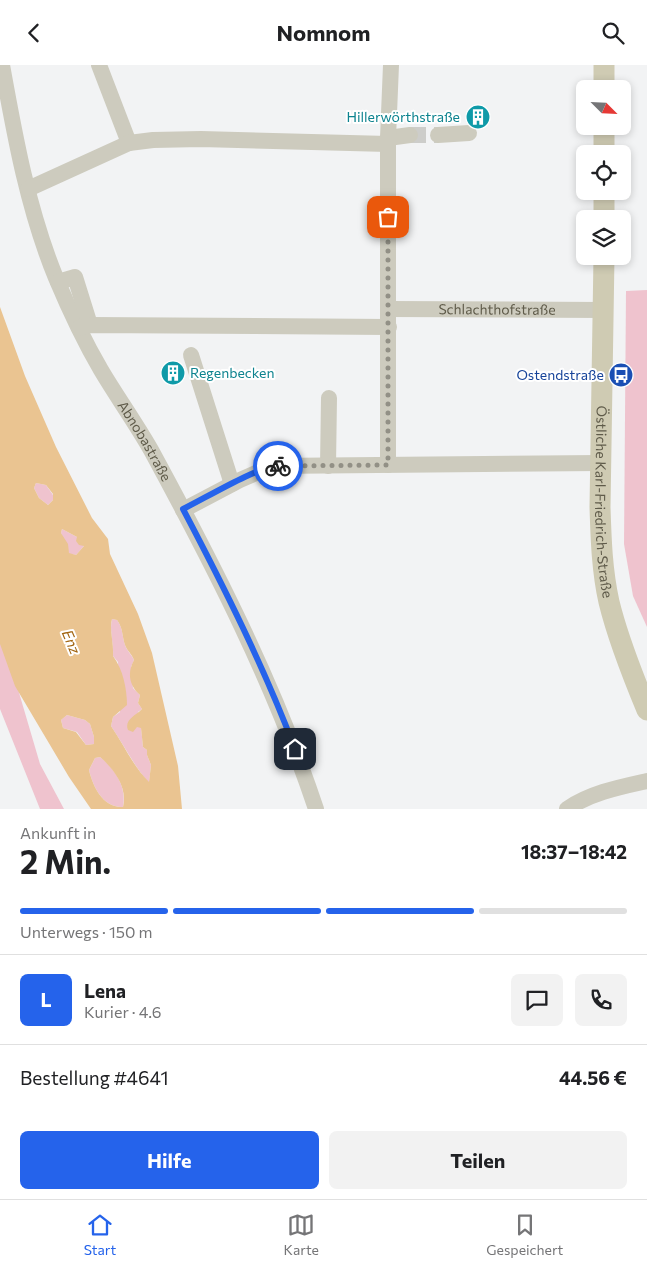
<!DOCTYPE html>
<html lang="de">
<meta charset="utf-8">
<style>
:root{--surface:#fff;--page:#f2f2f2;--text:#202124;--muted:#757577;--line:#e0e0e0;--accent:#2563eb}
body{margin:0;font-family:Commissioner,sans-serif;background:var(--page);color:var(--text);height:100vh;display:flex;flex-direction:column;font-size:19px;white-space:nowrap}
*{box-sizing:border-box;margin:0}
p{font-size:16px;color:var(--muted)}
.icon{flex:none;width:28px;height:28px;fill:none;stroke:currentColor;stroke-width:2;stroke-linecap:round;stroke-linejoin:round}
.map{position:relative;height:744px;overflow:hidden}
.details{display:flex;flex-direction:column;background:var(--surface);flex:1}
.details>*{flex:none}
.needle{width:32px;rotate:114deg}
.fabs{position:absolute;left:576px;top:15px;display:grid;gap:10px}
.fabs a{display:grid;place-items:center;width:55px;height:55px;border-radius:8px;background:var(--surface);box-shadow:0 2px 8px #0003;font-size:25px}
.pin{position:absolute;display:grid;place-items:center;width:42px;height:42px;color:#fff;margin:-21px;border-radius:10px;box-shadow:0 2px 8px #0006}
.courier{position:absolute;display:grid;place-items:center;width:50px;height:50px;margin:-25px;border:4px solid #2563eb;border-radius:50%;background:#fff;color:#222;box-shadow:0 1px 6px #0007}
.headline em{font-style:normal;font-weight:700}
.headline div{display:flex;flex-direction:column-reverse}
.headline{display:flex;align-items:center;justify-content:space-between;height:85px;padding:0 20px}
h1{font-size:32px;font-weight:700;line-height:38px}
.bar{display:grid;grid-template-columns:repeat(4,1fr);gap:8px 5px;align-content:center;height:60px;padding:0 20px}
.bar i{height:6px;border-radius:4px;background:var(--line)}
.bar .current{background:var(--accent)}
.bar p{grid-column:span 4}
.line{display:flex;align-items:center;gap:12px;padding:0 20px;border-top:1px solid var(--line)}
.line div{flex:1}
.round{display:grid;place-items:center;flex:none;width:52px;height:52px;border-radius:8px;background:var(--page)}
.primary-button{display:flex;gap:10px;margin-top:auto;padding:10px 20px}
.primary-button a{flex:1;height:58px;border-radius:8px;background:var(--accent);color:#fff;font-size:20px;font-weight:700;line-height:58px;text-align:center}
.primary-button a+a{background:var(--page);color:var(--text)}
header{display:flex;justify-content:space-between;align-items:center;height:65px;padding:0 20px;background:var(--surface);font-size:22px;font-weight:700}
.tab-bar{display:flex;justify-content:space-around;align-items:center;height:70px;border-top:1px solid var(--line);background:var(--surface);font-size:14px;color:var(--muted)}
.tab-bar a{display:grid;justify-items:center;gap:2px}
.tab-bar .current{color:var(--accent)}
.map>svg:first-child{display:block}
.green{fill:#efc3ce}
.water{fill:#eac491;fill-rule:evenodd}
.lines{fill:none;stroke-linecap:round;stroke-linejoin:round}
.minor-tunnel{stroke:#cdcdca;stroke-width:16;stroke-dasharray:16 8;stroke-linecap:butt}
.minor{stroke:#cdcbbe;stroke-width:16}
.major{stroke:#cfcbb3;stroke-width:21}
.done{stroke:#929086;stroke-width:5;stroke-dasharray:0 9}
.route{stroke:#2563eb;stroke-width:6}
.labels{text-anchor:middle;stroke-width:4;stroke-linejoin:round;paint-order:stroke}
.culture-label{font-size:14px;fill:#0d838f;stroke:#fff;text-anchor:end}
.street-label{font-size:14px;fill:#5f5b4a;stroke:#fff}
.transit-label{font-size:14px;fill:#164399;stroke:#fff;text-anchor:end}
.water-label{font-size:15px;font-style:italic;fill:#a26511;stroke:#fff}
</style>
<header><svg class="icon" aria-label="back" viewBox="0 0 24 24"><path d="M15 5l-7 7 7 7"/></svg>Nomnom<svg class="icon" aria-label="search" viewBox="0 0 24 24"><circle cx="10" cy="10" r="6"/><path d="M15 15l6 6"/></svg></header>
<div class="map">
<svg width="647" height="744" viewBox="0 0 647 744">
<rect width="100%" height="100%" fill="#f2f3f4"/>
<g class="green">
<path d="M647,225V562L633,531L624,479L626,226Z"/>
<path d="M36,418L46,420L53,430V435L48,440L39,433L34,423Z"/>
<path d="M62,464L77,472L84,481L76,490L69,489L61,468Z"/>
<path d="M112,554L117,555C123,563 122,571 125,580C127,586 132,590 134,595L131,602L133,623L140,630L138,638L142,644L138,647L137,662H141L143,682L147,685V690L151,700L149,718C134,701 124,680 111,661L113,652L120,647L118,597L113,591C114,579 109,566 112,554Z"/>
<path d="M0,563L40,699L64,744H40L0,644Z"/>
<path d="M67,650L85,655L90,659L94,672V679L86,680L77,667L63,663L61,655Z"/>
<path d="M100,692C115,704 127,722 123,742C103,743 93,722 89,705L95,693Z"/>
</g>
<path class="water" d="M0,242L25,311L56,382L92,453L108,474L110,489L138,549L152,588L178,701L182,744H91L69,712L15,621L0,579ZM36,418L46,420L53,429V435L48,440L39,433L34,423ZM62,464L77,472L76,476L79,480L84,481L76,490L69,488L68,479L61,468ZM112,554L117,555C123,563 122,571 125,580C127,586 132,589 134,595C127,608 129,620 140,630L138,638L142,644C135,651 124,655 128,665L133,667L137,662L141,663L143,682L147,685V690L151,700L149,717C133,701 124,680 111,661L113,652L127,640C127,624 123,604 113,591C114,579 109,564 112,554ZM67,650L85,655L90,659L94,672V679L86,680L76,667L63,663L61,655ZM100,692C114,704 128,723 123,742C103,743 93,722 89,705L95,693Z"/>
<g class="lines">
<path class="minor-tunnel" d="M410,70H438"/>
<g class="minor">
<path id="s1" d="M2,0C15,72 28,145 56,213C69,244 84,276 101,305C117,332 135,357 151,385C214,501 274,618 316,744"/>
<path d="M99,0L129,78"/>
<path d="M438,70L469,68"/>
<path d="M388,73L410,70"/>
<path d="M28,124L129,78L153,75L201,74L388,79"/>
<path d="M58,217L75,212L90,260"/>
<path id="s2" d="M389,244L603,245"/>
<path d="M79,263L90,260L389,262"/>
<path d="M191,290L232,419"/>
<path d="M388,400V73L391,0"/>
<path d="M328,401L329,333"/>
<path d="M183,445L240,415L272,401L600,398"/>
<path d="M567,744C590,728 620,722 647,716"/>
</g>
<g class="major">
<path d="M604,0V24"/>
<path d="M604,89V61"/>
<path d="M604,154V126"/>
<path id="s3" d="M604,191L600,442C601,474 602,506 609,537C618,574 632,609 647,645"/>
</g>
</g>
<g class="lines">
<path class="done" d="M278,401L388,400V152"/>
<path class="route" d="M278,401C258,401 204,434 183,444C224,522 264,602 295,684"/>
</g>
<defs>
<symbol id="building-disc" viewBox="-11 -11 22 22"><circle r="9.5" fill="#0f9aa8" stroke="#fff"/><path d="M-4-6H4V6H1V3H-1V6H-4ZM-2.5-4.3h1.7v1.8h-1.7ZM.8-4.3h1.7v1.8H.8ZM-2.5-1h1.7V.8h-1.7ZM.8-1h1.7V.8H.8Z" fill="#fff"/></symbol>
<symbol id="bus-disc" viewBox="-11 -11 22 22"><circle r="9.5" fill="#1a4fb4" stroke="#fff"/><path d="M-5-6H5V4H4V6H2V4H-2V6H-4V4H-5ZM-3.5-4V0h7V-4ZM-3.5 1.2v1.5H-2V1.2ZM2 1.2v1.5H3.5V1.2Z" fill="#fff"/></symbol>
</defs>
<g fill-rule="evenodd">
<use href="#building-disc" x="464" y="38" width="28" height="28"/>
<use href="#building-disc" x="159" y="294" width="28" height="28"/>
<use href="#bus-disc" x="607" y="296" width="28" height="28"/>
</g>
<g class="labels">
<g class="culture-label">
<text x="460" y="57">Hillerwörthstraße</text>
<text x="190" y="313" text-anchor="start">Regenbecken</text>
</g>
<g class="street-label">
<text dy="5" stroke="none"><textPath href="#s2" startOffset="108">Schlachthofstraße</textPath></text>
<text dy="5" stroke="none"><textPath href="#s1" startOffset="406">Abnobastraße</textPath></text>
<text dy="5" stroke="none"><textPath href="#s3" startOffset="246">Östliche Karl-Friedrich-Straße</textPath></text>
</g>
<g class="transit-label">
<text x="604" y="315">Ostendstraße</text>
</g>
<g class="water-label">
<text transform="translate(71 577) rotate(67)" y="5">Enz</text>
</g>
</g>
</svg>
<div class="fabs">
<a><svg class="needle" viewBox="-14 -14 28 28"><path d="M0-13l5 13h-10z" fill="#e53935"/><path d="M0 13l5-13h-10z" fill="#757577"/></svg></a>
<a><svg class="icon" aria-label="locate" viewBox="0 0 24 24"><circle cx="12" cy="12" r="6"/><path d="M12 2v4M12 18v4M2 12h4M18 12h4"/></svg></a>
<a><svg class="icon" aria-label="layers" viewBox="0 0 24 24"><path d="M12 4l9 5-9 5-9-5zM3 14l9 5 9-5"/></svg></a>
</div>
<div class="pin" style="left:388px;top:152px;background:#ea580c"><svg class="icon" aria-label="bag" viewBox="0 0 24 24"><path d="M5 8h14l-1 12H6zM9 8a3 3 0 0 1 6 0"/></svg></div>
<div class="pin" style="left:295px;top:684px;background:#1f2937"><svg class="icon" aria-label="home" viewBox="0 0 24 24"><path d="M3 11l9-7 9 7M6 9v11h12V9"/></svg></div>
<div class="courier" style="left:278px;top:401px"><svg class="icon" aria-label="bike" viewBox="0 0 24 24"><circle cx="6" cy="16" r="4"/><circle cx="18" cy="16" r="4"/><path d="M6 16l4-8h5l3 8M10 8l3 8H6M13 5h3"/></svg></div>
</div>
<section class="details">
<div class="headline"><div><h1>2 Min.</h1><p>Ankunft in</p></div><em>18:37–18:42</em></div>
<div class="bar"><i class="current"></i><i class="current"></i><i class="current"></i><i></i><p>Unterwegs · 150 m</p></div>
<div class="line" style="height:90px"><b class="round" style="background:var(--accent);color:#fff">L</b><div><b>Lena</b><p>Kurier · 4.6</p></div><a class="round"><svg class="icon" aria-label="chat" viewBox="0 0 24 24"><path d="M4 5h16v11H9l-5 4z"/></svg></a><a class="round"><svg class="icon" aria-label="phone" viewBox="0 0 24 24"><path d="M5 4h4l2 5-3 2q2 4 5 5l2-3 5 2v4C11 20 4 13 5 4z"/></svg></a></div>
<div class="line" style="height:65px"><div>Bestellung #4641</div><b>44.56 €</b></div>
<div class="primary-button"><a>Hilfe</a><a>Teilen</a></div>
</section>
<nav class="tab-bar">
<a class="current"><svg class="icon" aria-label="home" viewBox="0 0 24 24"><path d="M3 11l9-7 9 7M6 9v11h12V9"/></svg>Start</a>
<a><svg class="icon" aria-label="map" viewBox="0 0 24 24"><path d="M3 6l6-2 6 2 6-2v14l-6 2-6-2-6 2zM9 4v14M15 6v14"/></svg>Karte</a>
<a><svg class="icon" aria-label="saved" viewBox="0 0 24 24"><path d="M7 4h10v16l-5-4-5 4z"/></svg>Gespeichert</a>
</nav>
